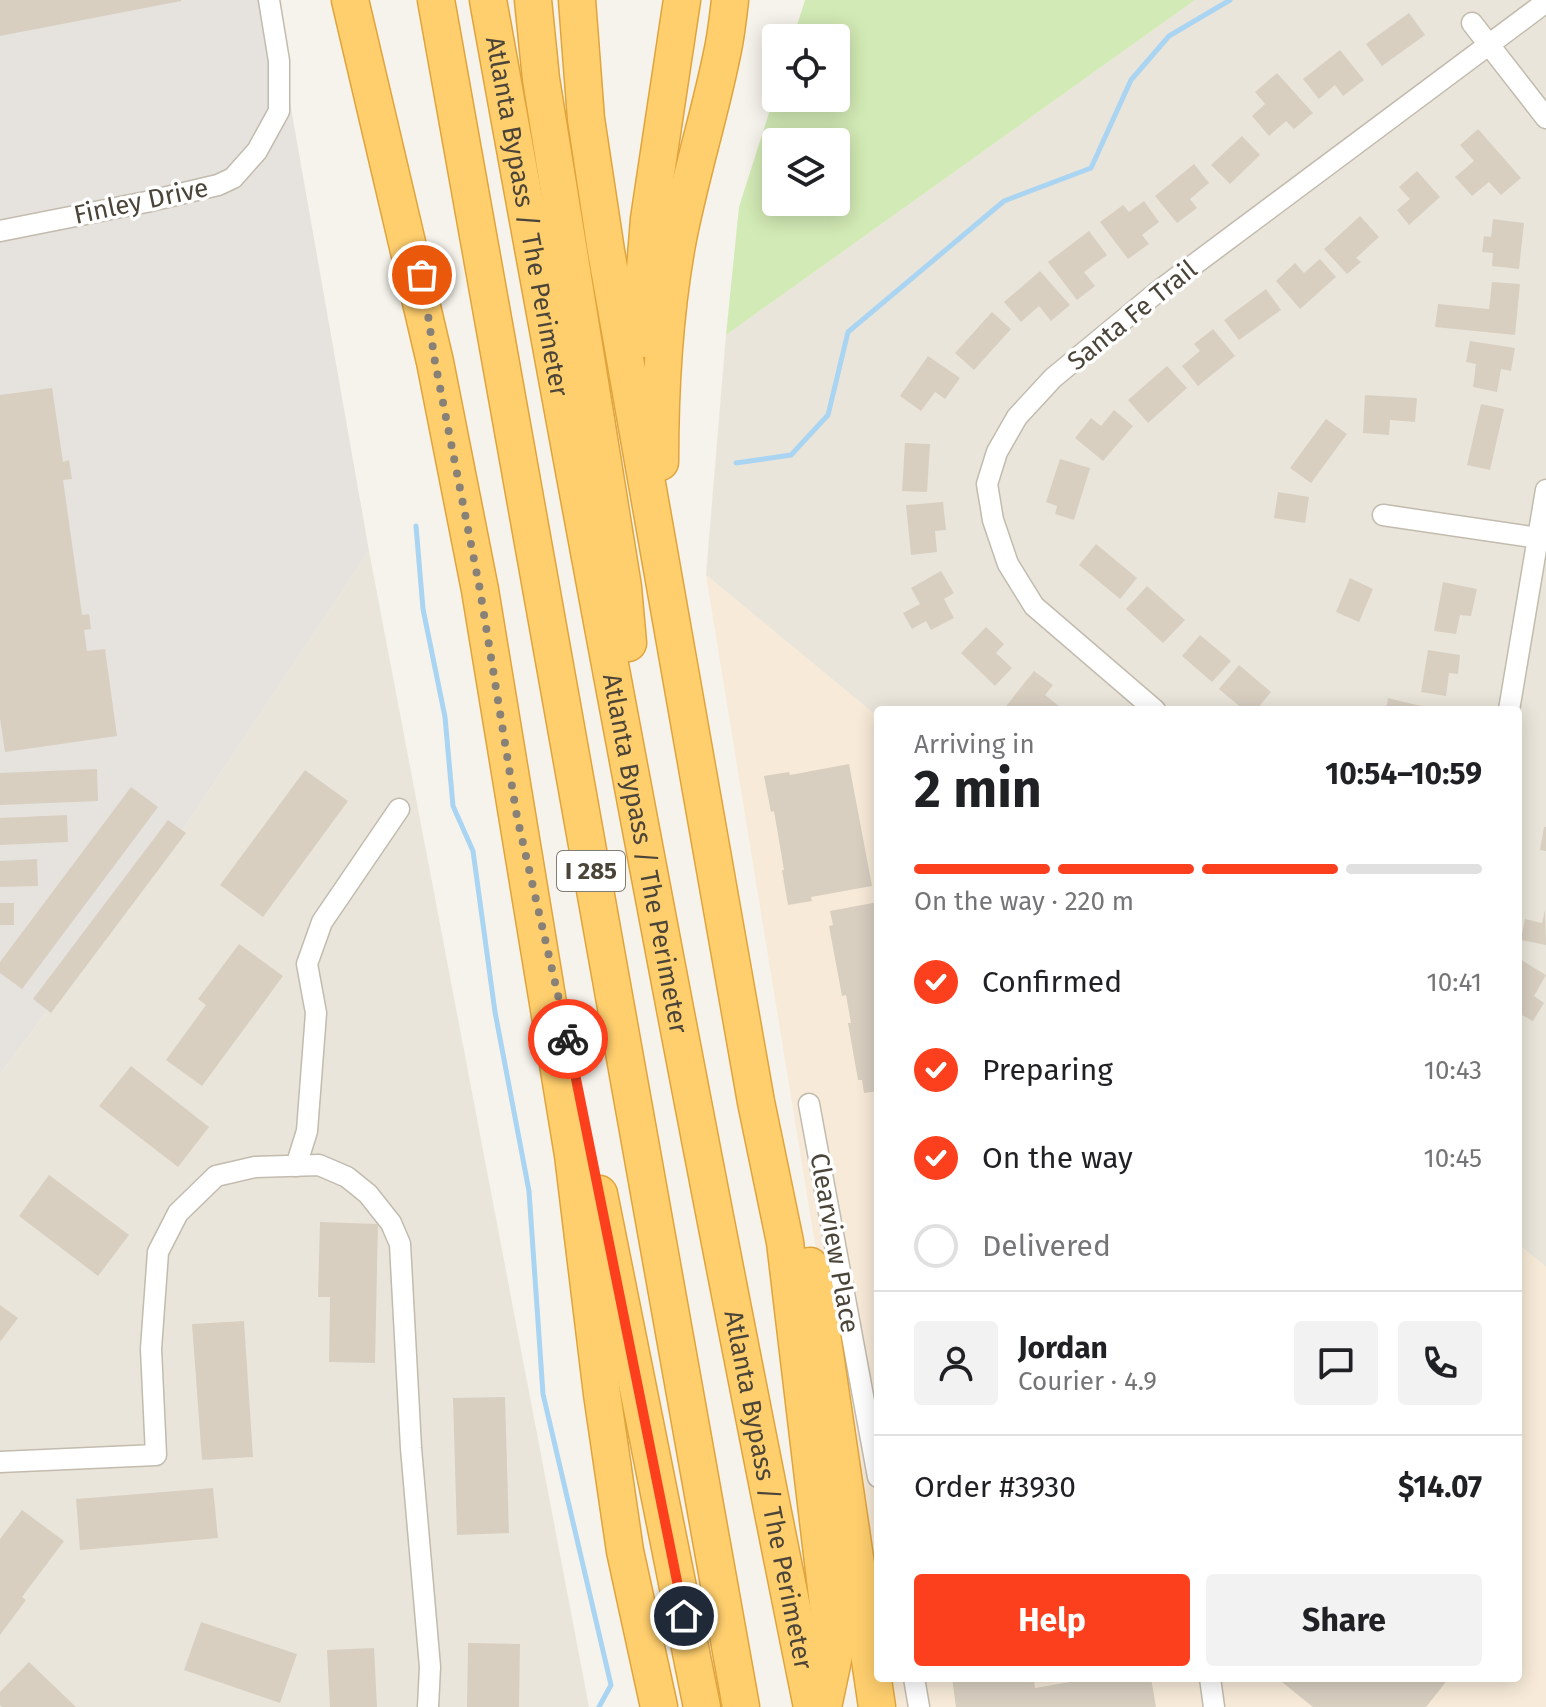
<!DOCTYPE html>
<meta charset="utf-8">
<style>
:root{--surface:#fff;--page:#f2f2f2;--text:#202124;--muted:#757577;--line:#e0e0e0;--accent:#fc3f1d}
body{margin:0;font-family:"Fira Sans",sans-serif;background:var(--page);color:var(--text);height:100vh;display:flex;flex-direction:column;font-size:30px;white-space:nowrap}
*{box-sizing:border-box;margin:0}
p{font-size:26px;color:var(--muted)}
.icon{flex:none;width:44px;height:44px;fill:none;stroke:currentColor;stroke-width:2;stroke-linecap:round;stroke-linejoin:round}
.map{position:relative;flex:1;overflow:hidden}
.panel{position:absolute;left:874px;top:706px;width:648px;height:976px;display:flex;flex-direction:column;background:var(--surface);border-radius:8px;box-shadow:0 4px 20px #0003}
.panel>*{flex:none}
.buttons{position:absolute;left:762px;top:24px;display:grid;gap:16px}
.buttons a{display:grid;place-items:center;width:88px;height:88px;border-radius:8px;background:var(--surface);box-shadow:0 4px 20px #0003;font-size:40px}
.pin{position:absolute;display:grid;place-items:center;width:68px;height:68px;color:#fff;margin:-34px;border:4px solid #fff;border-radius:50%;box-shadow:0 2px 8px #0007}
.courier{position:absolute;display:grid;place-items:center;width:80px;height:80px;margin:-40px;border:6px solid #fc3f1d;border-radius:50%;background:#fff;color:#222;box-shadow:0 2px 10px #0007}
.headline em{font-style:normal;font-weight:700}
.headline div{display:flex;flex-direction:column-reverse}
.headline{display:flex;align-items:center;justify-content:space-between;height:136px;padding:0 40px}
h1{font-size:52px;font-weight:700;line-height:60px}
.bar{display:grid;grid-template-columns:repeat(4,1fr);gap:12px 8px;align-content:center;height:96px;padding:0 40px}
.bar i{height:10px;border-radius:6px;background:var(--line)}
.bar .current{background:var(--accent)}
.bar p{grid-column:span 4}
.line{display:flex;align-items:center;gap:20px;padding:0 40px;border-top:2px solid var(--line)}
.line div{flex:1}
.round{display:grid;place-items:center;flex:none;width:84px;height:84px;border-radius:8px;background:var(--page)}
ol{padding:0 40px;list-style:none}
li{display:flex;align-items:center;gap:24px;height:88px}
li p{margin-inline-start:auto}
li .icon{padding:8px;border-radius:50%;background:var(--accent);color:#fff;stroke-width:4}
li:last-child{color:var(--muted)}
li i{width:44px;height:44px;border:4px solid var(--line);border-radius:50%}
.primary-button{display:flex;gap:16px;margin-top:auto;padding:16px 40px}
.primary-button a{flex:1;height:92px;border-radius:8px;background:var(--accent);color:#fff;font-size:32px;font-weight:700;line-height:92px;text-align:center}
.primary-button a+a{background:var(--page);color:var(--text)}
.map>svg:first-child{display:block}
.residential{fill:#eae5da}
.commercial{fill:#f7ead8}
.industrial{fill:#e6e2dd}
.green{fill:#d2eab5;fill-rule:evenodd}
.lines{fill:none;stroke-linecap:round;stroke-linejoin:round}
.stream{stroke:#a9d4f2;stroke-width:5}
.building{fill:#d8cfc1}
.street-casing{stroke:#c2bbae;stroke-width:23}
.highway-casing{stroke:#e0a43c;stroke-width:39}
.street{stroke:#fff;stroke-width:20}
.highway{stroke:#ffcf6e;stroke-width:36}
.done{stroke:#878178;stroke-width:8;stroke-dasharray:0 14.4}
.route{stroke:#fc3f1d;stroke-width:10}
.labels{text-anchor:middle;stroke-width:7;stroke-linejoin:round;paint-order:stroke}
.shield{fill:#fff;stroke:#817c74;stroke-width:2}
.shield-label{font-size:24px;font-weight:bold;fill:#4b4439}
.street-label{font-size:26px;fill:#4b4439;stroke:#fff}
</style>
<div class="map">
<svg width="1546" height="1707" viewBox="0 0 1546 1707">
<rect width="100%" height="100%" fill="#f6f3ec"/>
<g class="residential">
<path d="M1195,0H1546V1267L1518,1244V710H878V717L706,575L726,335Z"/>
<path d="M369,551L589,1707H0V1074L188,822Z"/>
</g>
<g class="commercial">
<path d="M706,575L878,717V1647L822,1287Z"/>
<path d="M1518,1244L1546,1267V1707H887L883,1678H1518Z"/>
</g>
<path class="industrial" d="M0,0H272L369,551L188,822L0,1074Z"/>
<path class="green" d="M805,0H1195L726,335L739,207L776,91V98H836V38H793ZM776,142H836V202H776Z"/>
<g class="lines">
<g class="stream">
<path d="M736,463L791,455L828,415L848,332L1004,201L1091,168L1131,80L1169,36L1230,0"/>
<path d="M416,526L423,609L445,717L453,806L473,851L495,1012L529,1191L543,1394L611,1685L599,1707"/>
</g>
</g>
<g class="building">
<path d="M0,0H181V1L0,36Z"/>
<path d="M1409,13L1425,35L1382,66L1366,44Z"/>
<path d="M1340,50L1364,80L1343,96L1335,85L1319,99L1303,79Z"/>
<path d="M1277,73L1313,113L1294,129L1286,121L1269,136L1252,116L1265,104L1255,92Z"/>
<path d="M1478,129L1521,178L1501,195L1489,182L1472,196L1455,177L1474,161L1460,145Z"/>
<path d="M1242,136L1260,155L1230,184L1211,165Z"/>
<path d="M1194,164L1209,183L1190,199L1197,208L1177,223L1155,196Z"/>
<path d="M1417,171L1440,197L1409,225L1397,210L1410,199L1399,187Z"/>
<path d="M1144,201L1159,222L1142,235L1149,244L1128,259L1100,222L1123,205L1129,212Z"/>
<path d="M1360,216L1379,237L1356,258L1361,262L1347,274L1324,249Z"/>
<path d="M1493,219L1524,223L1519,269L1492,266L1493,253L1482,252L1484,236L1491,237Z"/>
<path d="M1089,231L1107,255L1084,272L1095,286L1077,300L1048,262Z"/>
<path d="M1320,259L1336,277L1300,309L1276,281L1295,263L1304,273Z"/>
<path d="M1040,271L1070,305L1051,321L1039,306L1021,322L1004,302Z"/>
<path d="M1492,282L1520,284L1515,335L1435,327L1438,304L1489,309Z"/>
<path d="M1266,289L1281,310L1239,340L1224,320Z"/>
<path d="M992,312L1011,329L974,370L955,353Z"/>
<path d="M1213,329L1235,356L1198,386L1182,366L1200,351L1194,344Z"/>
<path d="M1470,341L1515,348L1511,371L1501,369L1497,392L1473,387L1476,364L1466,362Z"/>
<path d="M928,356L960,378L945,399L935,392L921,411L900,396Z"/>
<path d="M1167,366L1187,388L1148,423L1128,400Z"/>
<path d="M52,388L63,462L69,460L72,479L63,480L82,615L89,614L91,629L84,630L87,651L105,649L117,736L5,752L0,718V395Z"/>
<path d="M1365,395L1417,398L1415,422L1390,420L1389,435L1363,433Z"/>
<path d="M1481,404L1504,409L1490,470L1467,465Z"/>
<path d="M1114,410L1133,426L1103,461L1075,438L1091,418L1101,426Z"/>
<path d="M1326,419L1347,434L1311,483L1290,468Z"/>
<path d="M905,443L930,444L927,492L902,491Z"/>
<path d="M1060,459L1090,468L1074,520L1055,514L1057,506L1046,502Z"/>
<path d="M1278,492L1309,497L1305,523L1274,518Z"/>
<path d="M943,502L946,530L935,531L937,552L911,555L906,505Z"/>
<path d="M1096,544L1137,578L1120,599L1079,565Z"/>
<path d="M941,571L954,593L944,599L954,618L931,630L926,621L912,629L903,613L920,604L911,588Z"/>
<path d="M1350,578L1373,589L1359,622L1336,612Z"/>
<path d="M1443,582L1477,589L1471,616L1460,615L1456,634L1434,631Z"/>
<path d="M1147,586L1185,620L1163,643L1126,609Z"/>
<path d="M986,627L1004,644L996,653L1012,668L995,686L961,653Z"/>
<path d="M1200,635L1231,661L1212,682L1182,656Z"/>
<path d="M1428,650L1460,655L1458,674L1449,673L1446,696L1421,692Z"/>
<path d="M1239,665L1271,692L1256,710H1244L1219,689Z"/>
<path d="M1034,671L1053,685L1045,695L1064,710H1011L1006,706Z"/>
<path d="M1388,698L1433,709V710H1386Z"/>
<path d="M849,764L872,886L811,897L812,901L788,905L782,870H784L774,811L771,812L764,776L789,772L790,775Z"/>
<path d="M97,769L98,801L0,805V773Z"/>
<path d="M305,770L348,801L263,917L220,885Z"/>
<path d="M131,787L158,807L22,989L0,973V962Z"/>
<path d="M67,815L68,842L0,845V818Z"/>
<path d="M168,820L186,833L51,1013L33,999Z"/>
<path d="M1544,827H1546V851L1540,850Z"/>
<path d="M37,859L38,886L0,887V861Z"/>
<path d="M878,902V1091L864,1093L862,1080H858L848,1023H851L846,995L842,996L829,926L833,925L830,911Z"/>
<rect x="0" y="903" width="14" height="22"/>
<path d="M1545,910L1546,945L1521,940L1525,919L1542,923Z"/>
<path d="M239,944L283,976L202,1086L166,1060L206,1005L198,999Z"/>
<path d="M1518,958L1546,975L1534,996L1544,1003L1533,1021L1518,1013Z"/>
<path d="M131,1066L209,1127L178,1167L99,1106Z"/>
<path d="M49,1175L129,1235L98,1276L19,1216Z"/>
<path d="M320,1222L378,1224L375,1363L329,1362L330,1297H318Z"/>
<path d="M0,1305L18,1318L0,1342Z"/>
<path d="M244,1321L253,1457L202,1460L192,1324Z"/>
<path d="M505,1397L509,1533L457,1535L453,1398Z"/>
<path d="M213,1488L218,1538L80,1550L76,1499Z"/>
<path d="M22,1510L64,1541L22,1597L26,1600L0,1635V1539Z"/>
<path d="M201,1622L297,1654L280,1703L184,1670Z"/>
<path d="M468,1643L520,1644L519,1707H467Z"/>
<path d="M374,1648L377,1707H330L327,1650Z"/>
<path d="M29,1662L76,1707H2L0,1705V1692Z"/>
<path d="M952,1678H1034L1035,1688L1094,1678H1151L1156,1707H956Z"/>
<path d="M1277,1678H1370L1373,1681L1376,1678H1449L1426,1707H1313Z"/>
</g>
<g class="lines">
<defs>
<g id="street">
<path d="M1472,23L1546,118"/>
<path d="M0,231L146,202L218,185L233,178L257,151L279,111V61L269,0"/>
<path d="M1383,515L1538,538"/>
<path d="M1155,710L1034,606L1008,564L993,520L987,484L997,452L1017,417L1053,378L1156,293L1546,2"/>
<path d="M1509,710L1546,490"/>
<path d="M809,1104L878,1477"/>
<path d="M296,1166L307,1131L316,1013L307,964L322,922L399,809"/>
<path d="M0,1462L156,1455L151,1349L158,1252L178,1213L216,1176L255,1167L319,1165L347,1177L368,1194L391,1223L400,1244L411,1448L430,1667L428,1707"/>
<path d="M914,1678L919,1707"/>
<path d="M1210,1678L1214,1707"/>
</g>
<g id="highway">
<path d="M350,0L435,362L480,590L573,1155L602,1394L625,1551L659,1707"/>
<path d="M436,0L741,1707"/>
<path id="s1" d="M488,0C591,570 697,1139 812,1707"/>
<path d="M533,0L541,79L623,587L628,643"/>
<path d="M577,0L586,119L606,251L756,1102L785,1242L834,1655L823,1707"/>
<path d="M643,339L644,282L649,219L682,0"/>
<path d="M660,462C660,389 664,316 677,244C689,180 709,118 722,54C726,36 728,18 730,0"/>
<path d="M599,1194L702,1707"/>
<path d="M810,1266L817,1300L877,1707"/>
</g>
</defs>
<use href="#street" class="street-casing"/>
<use href="#highway" class="highway-casing"/>
<use href="#street" class="street"/>
<use href="#highway" class="highway"/>
</g>
<g class="lines">
<path class="done" d="M422,275L435,362L480,590L517,817L568,1039"/>
<path class="route" d="M568,1039L684,1616"/>
</g>
<g class="labels">
<rect class="shield" x="557" y="851" width="68" height="40" rx="6"/>
<g class="shield-label">
<text x="591" y="879">I 285</text>
</g>
<g class="street-label">
<text transform="translate(141 201) rotate(-12)" y="9">Finley Drive</text>
<text dy="9" stroke="none"><textPath href="#s1" startOffset="220">Atlanta Bypass / The Perimeter</textPath></text>
<text transform="translate(1132 315) rotate(-39)" y="9">Santa Fe Trail</text>
<text dy="9" stroke="none"><textPath href="#s1" startOffset="868">Atlanta Bypass / The Perimeter</textPath></text>
<text transform="translate(835 1243) rotate(80)" y="9">Clearview Place</text>
<text dy="9" stroke="none"><textPath href="#s1" startOffset="1516">Atlanta Bypass / The Perimeter</textPath></text>
</g>
</g>
</svg>
<div class="buttons">
<a><svg class="icon" aria-label="locate" viewBox="0 0 24 24"><circle cx="12" cy="12" r="6"/><path d="M12 2v4M12 18v4M2 12h4M18 12h4"/></svg></a>
<a><svg class="icon" aria-label="layers" viewBox="0 0 24 24"><path d="M12 4l9 5-9 5-9-5zM3 14l9 5 9-5"/></svg></a>
</div>
<div class="pin" style="left:422px;top:275px;background:#ea580c"><svg class="icon" aria-label="bag" viewBox="0 0 24 24"><path d="M5 8h14l-1 12H6zM9 8a3 3 0 0 1 6 0"/></svg></div>
<div class="pin" style="left:684px;top:1616px;background:#1f2937"><svg class="icon" aria-label="home" viewBox="0 0 24 24"><path d="M3 11l9-7 9 7M6 9v11h12V9"/></svg></div>
<div class="courier" style="left:568px;top:1039px"><svg class="icon" aria-label="bike" viewBox="0 0 24 24"><circle cx="6" cy="16" r="4"/><circle cx="18" cy="16" r="4"/><path d="M6 16l4-8h5l3 8M10 8l3 8H6M13 5h3"/></svg></div>
<section class="panel">
<div class="headline"><div><h1>2 min</h1><p>Arriving in</p></div><em>10:54–10:59</em></div>
<div class="bar"><i class="current"></i><i class="current"></i><i class="current"></i><i></i><p>On the way · 220 m</p></div>
<ol>
<li><svg class="icon" aria-label="check" viewBox="0 0 24 24"><path d="M5 12l5 5 9-10"/></svg>Confirmed<p>10:41</p></li>
<li><svg class="icon" aria-label="check" viewBox="0 0 24 24"><path d="M5 12l5 5 9-10"/></svg>Preparing<p>10:43</p></li>
<li><svg class="icon" aria-label="check" viewBox="0 0 24 24"><path d="M5 12l5 5 9-10"/></svg>On the way<p>10:45</p></li>
<li><i></i>Delivered</li>
</ol>
<div class="line" style="height:144px"><a class="round"><svg class="icon" aria-label="person" viewBox="0 0 24 24"><circle cx="12" cy="8" r="4"/><path d="M4 21q1-7 8-7t8 7"/></svg></a><div><b>Jordan</b><p>Courier · 4.9</p></div><a class="round"><svg class="icon" aria-label="chat" viewBox="0 0 24 24"><path d="M4 5h16v11H9l-5 4z"/></svg></a><a class="round"><svg class="icon" aria-label="phone" viewBox="0 0 24 24"><path d="M5 4h4l2 5-3 2q2 4 5 5l2-3 5 2v4C11 20 4 13 5 4z"/></svg></a></div>
<div class="line" style="height:104px"><div>Order #3930</div><b>$14.07</b></div>
<div class="primary-button"><a>Help</a><a>Share</a></div>
</section>
</div>
